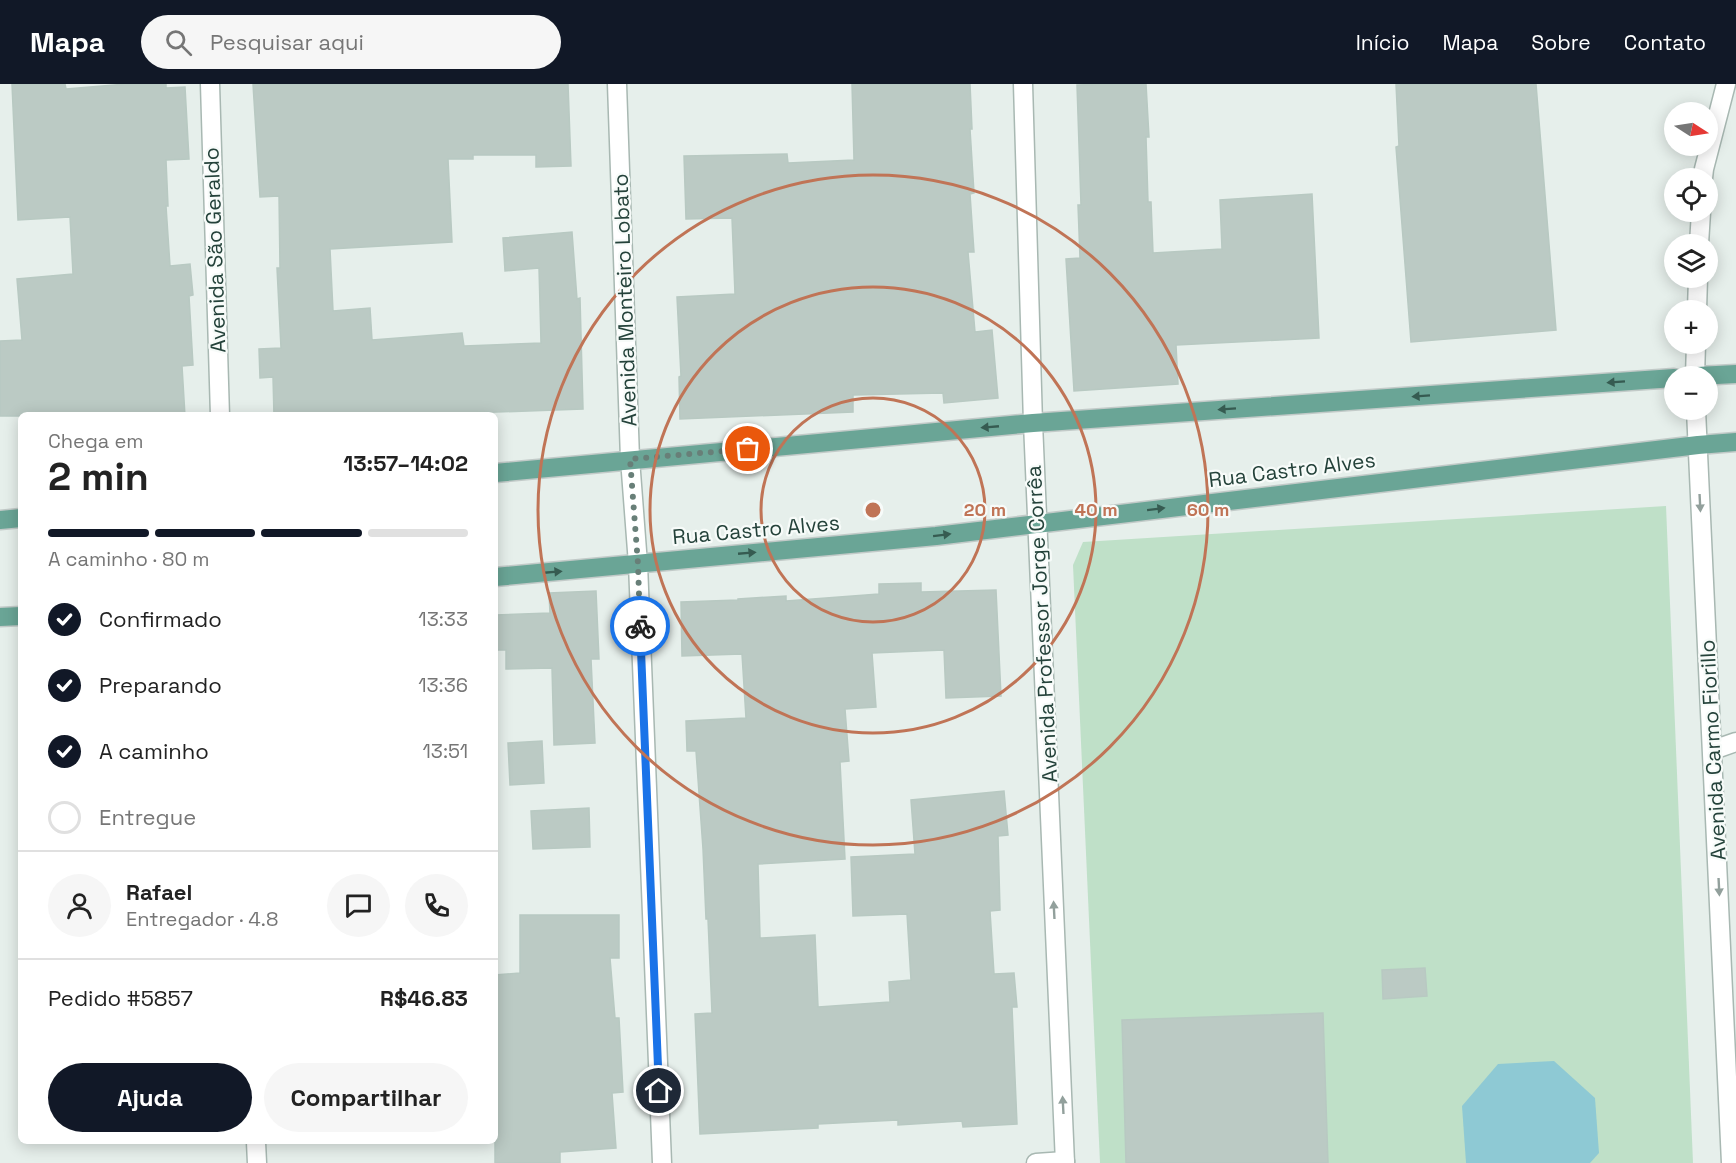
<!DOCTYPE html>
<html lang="pt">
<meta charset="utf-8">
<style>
:root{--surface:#fff;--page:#f6f6f6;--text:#222;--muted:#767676;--line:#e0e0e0;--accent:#111827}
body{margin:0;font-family:"Space Grotesk",sans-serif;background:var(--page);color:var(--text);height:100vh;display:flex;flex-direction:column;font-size:22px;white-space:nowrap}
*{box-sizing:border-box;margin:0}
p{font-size:20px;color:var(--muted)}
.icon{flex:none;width:33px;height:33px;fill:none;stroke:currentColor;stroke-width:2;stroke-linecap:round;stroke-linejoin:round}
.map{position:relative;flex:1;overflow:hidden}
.details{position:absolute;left:18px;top:328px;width:480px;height:732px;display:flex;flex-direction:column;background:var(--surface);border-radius:9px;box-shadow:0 3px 15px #0003}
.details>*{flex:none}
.needle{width:39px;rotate:102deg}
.tools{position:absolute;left:1664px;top:18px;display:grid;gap:12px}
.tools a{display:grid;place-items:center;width:54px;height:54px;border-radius:50%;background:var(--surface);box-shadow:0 3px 15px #0003;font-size:30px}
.pin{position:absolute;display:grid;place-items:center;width:51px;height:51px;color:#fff;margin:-26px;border:3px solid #fff;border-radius:50%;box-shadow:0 2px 6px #0007}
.courier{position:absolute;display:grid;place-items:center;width:60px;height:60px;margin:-30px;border:4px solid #1a73e8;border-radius:50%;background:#fff;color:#222;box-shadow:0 2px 8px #0007}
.head em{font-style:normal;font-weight:800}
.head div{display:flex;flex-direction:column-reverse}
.head{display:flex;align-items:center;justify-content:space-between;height:102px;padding:0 30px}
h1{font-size:39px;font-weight:800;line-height:45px}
.bar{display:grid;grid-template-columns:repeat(4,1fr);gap:9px 6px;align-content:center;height:72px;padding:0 30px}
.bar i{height:8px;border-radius:4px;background:var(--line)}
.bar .selected{background:var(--accent)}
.bar p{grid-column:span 4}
.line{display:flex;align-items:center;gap:15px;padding:0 30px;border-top:2px solid var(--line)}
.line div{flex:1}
.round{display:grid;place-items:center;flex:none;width:63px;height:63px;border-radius:32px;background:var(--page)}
ol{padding:0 30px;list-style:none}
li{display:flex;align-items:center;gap:18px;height:66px}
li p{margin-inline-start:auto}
li .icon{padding:6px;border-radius:50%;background:var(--accent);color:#fff;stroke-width:4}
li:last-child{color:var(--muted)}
li i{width:33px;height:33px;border:3px solid var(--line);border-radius:50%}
.cta{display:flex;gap:12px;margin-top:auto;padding:12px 30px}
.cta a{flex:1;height:69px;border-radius:36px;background:var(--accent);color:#fff;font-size:24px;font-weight:800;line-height:69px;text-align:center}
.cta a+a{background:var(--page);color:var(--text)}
header{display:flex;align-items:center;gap:36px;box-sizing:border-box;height:84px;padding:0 30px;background:var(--accent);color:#fff}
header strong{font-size:28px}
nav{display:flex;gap:33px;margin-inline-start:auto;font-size:21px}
.search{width:420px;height:54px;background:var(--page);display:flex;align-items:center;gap:15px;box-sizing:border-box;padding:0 21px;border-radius:33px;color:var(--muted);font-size:22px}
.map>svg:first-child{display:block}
.green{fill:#bfe0c8}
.water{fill:#8ec9d4}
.building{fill:#bbcac4;stroke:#b8c9c2;stroke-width:1.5}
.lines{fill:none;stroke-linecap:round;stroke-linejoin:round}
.minor-casing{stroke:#a8b8b2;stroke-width:21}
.major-casing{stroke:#c2cac8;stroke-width:21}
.minor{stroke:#fff;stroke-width:18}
.major{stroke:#6aa596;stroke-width:18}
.oneway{fill:#365b51}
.oneway2{fill:#92a09c}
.done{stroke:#687f78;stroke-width:6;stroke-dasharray:0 10.8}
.route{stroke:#1a73e8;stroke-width:8}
.ring{fill:none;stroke:#c07456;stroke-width:3}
.labels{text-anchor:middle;stroke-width:4.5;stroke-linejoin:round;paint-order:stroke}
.street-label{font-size:21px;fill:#24423a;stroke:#f7fbf9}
.centre{fill:#c07456;stroke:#f7fbf9;stroke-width:3}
.ring-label{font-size:18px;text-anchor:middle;font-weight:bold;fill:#c07456;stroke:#f7fbf9;stroke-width:4.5;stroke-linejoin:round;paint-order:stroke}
</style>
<header>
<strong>Mapa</strong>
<div class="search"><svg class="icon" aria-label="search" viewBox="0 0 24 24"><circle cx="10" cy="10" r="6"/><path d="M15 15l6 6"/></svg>Pesquisar aqui</div>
<nav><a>Início</a><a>Mapa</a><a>Sobre</a><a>Contato</a></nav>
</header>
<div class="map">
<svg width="1736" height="1079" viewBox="0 0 1736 1079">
<rect width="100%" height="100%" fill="#e6efeb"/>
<path class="green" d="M1666,422L1693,1079H1100L1073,481L1083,458Z"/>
<path class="water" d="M1554,977L1595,1014L1599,1069L1590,1079H1466L1462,1022L1498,980Z"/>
<g class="building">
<path d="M12,0H65L66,5L126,0H166V4L185,3L189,75L166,76L168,122H166L170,182L190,180L193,211L189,212L193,281L182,282L185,332H0V257L22,256L17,195L73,190L70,133L18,136Z"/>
<path d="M253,0H568L571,82L536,83V71H473V75H448L452,158L330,165L333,227L370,224L372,256L462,249L464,262L541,259L539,184L505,187L503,154L572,148L577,215L580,214L583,325L469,329V332H274L273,293L260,294L259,265L281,264L277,184H280L279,112L260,113Z"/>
<path d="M852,0H970L972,45H970L974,109L970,110L974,168H968L975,248L992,246L998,314L944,319L943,309L853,311V328L680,335L679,293L681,292L677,213L735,210L732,134L686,135L684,72L787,70L788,79L854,76Z"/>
<path d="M1104,0H1146L1149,53H1146L1148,118H1151L1153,169L1222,165L1220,116L1312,110L1319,254L1176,261L1178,300L1074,307L1066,175L1080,174L1078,121H1081L1077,1Z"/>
<path d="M1396,0H1536L1556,246L1411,258L1396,63L1399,62Z"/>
<path d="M921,499V508L996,506L1001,612L946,614L944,566L872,569L876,623L845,625L849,677L840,678L845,775L758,780L760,854L815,851L818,923L890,918L889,898L911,896L907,830L853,832L851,773L915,770L911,716L1004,707L1008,751L998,752L1000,826L990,827L994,890L1014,889L1017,923H1012L1017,1040L963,1043L962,1037L898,1041V1036L818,1040V1044L700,1050L695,930L712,929L708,835H706L703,765L696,667H687L686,637L746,634L742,570L682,572L681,518L738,516V515L786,512V517L879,510V500Z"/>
<path d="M596,507L599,575H591L595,659L554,661L552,584L506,585V566H495V531L550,529L549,509Z"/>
<path d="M542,657L544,699L510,701L508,659Z"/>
<path d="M589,724L590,763L533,765L531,727Z"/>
<path d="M520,831H619V874H610L615,934H619L623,1008L612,1009L616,1064L560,1068V1079H495V891L520,889Z"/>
<path d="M1425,884L1427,912L1383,915L1382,886Z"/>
<path d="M1323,929L1328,1079H1126L1122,936Z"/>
</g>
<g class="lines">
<defs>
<g id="minor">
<path d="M210,0L220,332"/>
<path d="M617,0L630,375L638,480L662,1079"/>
<path d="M1023,0L1033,339L1065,1079"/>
<path d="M1703,94L1704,85L1726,0"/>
<path d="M1699,160L1701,128"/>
<path d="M1697,226L1698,194"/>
<path d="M1695,292L1696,260"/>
<path d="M1696,326L1731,1079"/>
<path d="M1713,666L1736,658"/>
<path d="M256,1058L257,1079"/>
<path d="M1036,1079L1065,1077"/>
</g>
<g id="major">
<path d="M1697,292L1736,290"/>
<path d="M495,389L1033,339L1674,294"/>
<path d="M0,436L21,434"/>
<path d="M495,493L936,452L1698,361L1736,358"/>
<path d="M0,533L21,532"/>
</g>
</defs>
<use href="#minor" class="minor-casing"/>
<use href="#major" class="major-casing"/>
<use href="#minor" class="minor"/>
<use href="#major" class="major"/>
</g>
<defs><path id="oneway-solid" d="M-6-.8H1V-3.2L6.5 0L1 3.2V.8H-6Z" transform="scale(1.5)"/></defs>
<g class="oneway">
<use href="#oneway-solid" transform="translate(1616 298) rotate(176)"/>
<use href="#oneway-solid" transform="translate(1421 312) rotate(176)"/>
<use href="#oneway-solid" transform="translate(1227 325) rotate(176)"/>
<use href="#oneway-solid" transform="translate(990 343) rotate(175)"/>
<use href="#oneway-solid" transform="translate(1156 425) rotate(-7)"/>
<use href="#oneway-solid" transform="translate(942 451) rotate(-7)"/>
<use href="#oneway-solid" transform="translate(747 469) rotate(-5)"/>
<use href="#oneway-solid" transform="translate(553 488) rotate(-5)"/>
</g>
<g class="oneway2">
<use href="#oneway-solid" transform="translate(1700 419) rotate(87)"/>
<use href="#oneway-solid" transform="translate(1719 803) rotate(87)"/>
<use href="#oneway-solid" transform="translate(1054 826) rotate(-93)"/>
<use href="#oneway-solid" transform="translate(1063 1021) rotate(-93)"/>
</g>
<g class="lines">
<path class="done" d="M640,542L638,480L630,375L748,365"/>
<path class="route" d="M640,542L659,1007"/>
</g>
<g class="ring">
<circle cx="873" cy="426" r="112"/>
<circle cx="873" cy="426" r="223"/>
<circle cx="873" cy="426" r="335"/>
</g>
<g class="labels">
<g class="street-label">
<text transform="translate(215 166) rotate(-92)" y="7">Avenida São Geraldo</text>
<text transform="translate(625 216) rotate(-92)" y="7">Avenida Monteiro Lobato</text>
<text transform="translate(1292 386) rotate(-7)" y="7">Rua Castro Alves</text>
<text transform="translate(756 446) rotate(-5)" y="7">Rua Castro Alves</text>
<text transform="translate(1042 540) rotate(-93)" y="7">Avenida Professor Jorge Corrêa</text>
<text transform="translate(1713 666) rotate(-93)" y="7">Avenida Carmo Fiorillo</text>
</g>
</g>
<circle cx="873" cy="426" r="9" class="centre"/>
<g class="ring-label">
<text x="985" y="432">20 m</text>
<text x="1096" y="432">40 m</text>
<text x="1208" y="432">60 m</text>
</g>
</svg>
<div class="tools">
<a><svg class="needle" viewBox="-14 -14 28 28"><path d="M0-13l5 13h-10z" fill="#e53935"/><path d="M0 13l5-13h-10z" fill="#767676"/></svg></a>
<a><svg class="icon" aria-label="locate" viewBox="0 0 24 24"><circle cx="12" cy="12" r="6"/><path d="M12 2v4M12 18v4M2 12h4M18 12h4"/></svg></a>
<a><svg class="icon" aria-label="layers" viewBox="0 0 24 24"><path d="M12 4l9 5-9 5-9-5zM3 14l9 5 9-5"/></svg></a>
<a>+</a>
<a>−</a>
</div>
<div class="pin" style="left:748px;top:365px;background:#ea580c"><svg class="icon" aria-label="bag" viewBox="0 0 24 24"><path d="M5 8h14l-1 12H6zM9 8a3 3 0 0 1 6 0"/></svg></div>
<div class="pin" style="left:659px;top:1007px;background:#1f2937"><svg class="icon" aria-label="home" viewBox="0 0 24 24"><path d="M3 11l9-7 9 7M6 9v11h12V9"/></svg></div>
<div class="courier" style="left:640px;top:542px"><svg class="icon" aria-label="bike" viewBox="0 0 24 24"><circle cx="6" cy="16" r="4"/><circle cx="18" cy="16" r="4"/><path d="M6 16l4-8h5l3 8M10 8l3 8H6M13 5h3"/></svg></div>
<section class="details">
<div class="head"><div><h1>2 min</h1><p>Chega em</p></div><em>13:57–14:02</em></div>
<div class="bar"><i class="selected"></i><i class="selected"></i><i class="selected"></i><i></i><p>A caminho · 80 m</p></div>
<ol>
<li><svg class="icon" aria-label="check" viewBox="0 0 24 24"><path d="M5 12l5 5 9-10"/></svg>Confirmado<p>13:33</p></li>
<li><svg class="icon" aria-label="check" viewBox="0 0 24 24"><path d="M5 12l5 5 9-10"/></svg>Preparando<p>13:36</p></li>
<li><svg class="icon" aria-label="check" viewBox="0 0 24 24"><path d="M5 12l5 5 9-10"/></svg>A caminho<p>13:51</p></li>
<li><i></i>Entregue</li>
</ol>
<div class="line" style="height:108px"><a class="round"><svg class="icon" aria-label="person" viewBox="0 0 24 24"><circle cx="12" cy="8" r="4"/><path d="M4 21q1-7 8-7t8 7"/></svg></a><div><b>Rafael</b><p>Entregador · 4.8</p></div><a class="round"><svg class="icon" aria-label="chat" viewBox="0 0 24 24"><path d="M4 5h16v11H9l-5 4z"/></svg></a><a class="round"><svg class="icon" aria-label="phone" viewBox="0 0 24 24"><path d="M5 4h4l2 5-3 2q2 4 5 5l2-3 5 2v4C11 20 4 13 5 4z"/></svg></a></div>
<div class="line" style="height:78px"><div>Pedido #5857</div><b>R$46.83</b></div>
<div class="cta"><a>Ajuda</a><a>Compartilhar</a></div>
</section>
</div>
